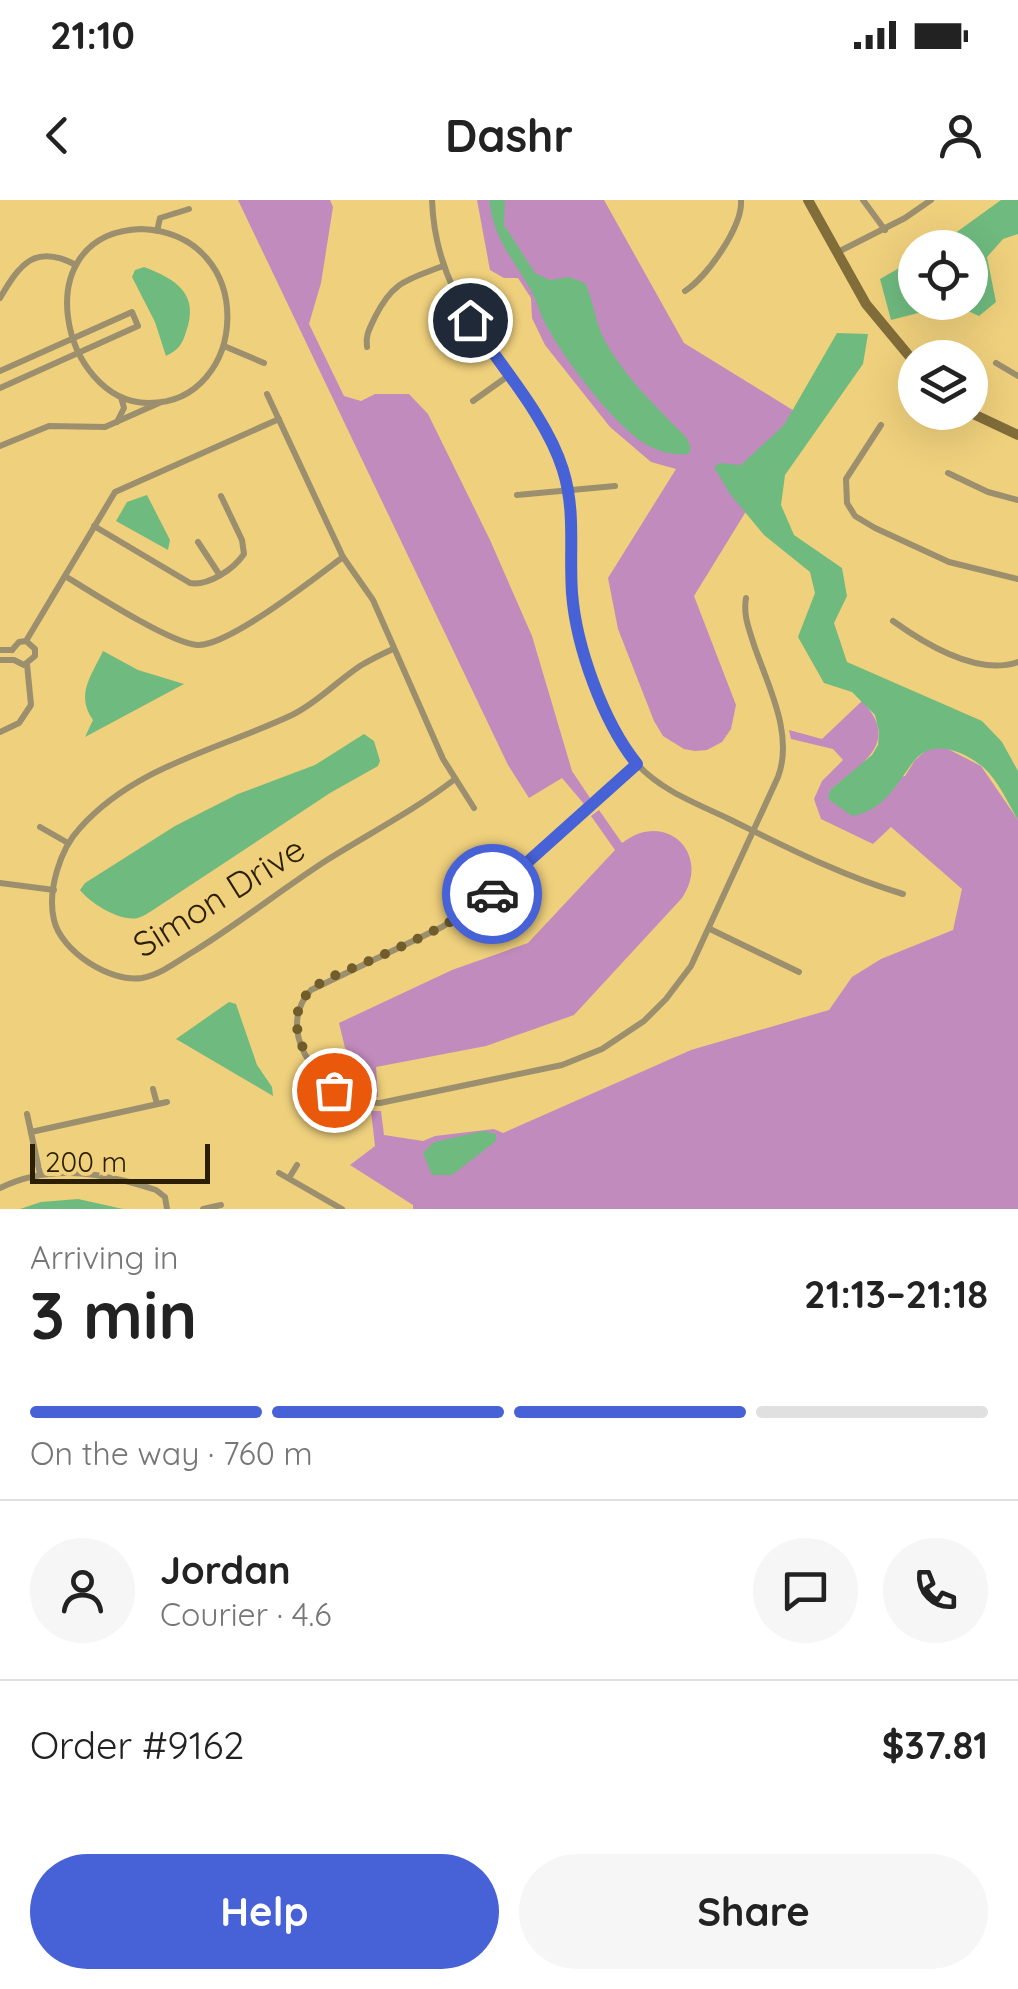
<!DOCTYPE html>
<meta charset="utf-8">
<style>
:root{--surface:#fff;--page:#f6f6f6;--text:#222;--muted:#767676;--line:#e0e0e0;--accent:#4762d6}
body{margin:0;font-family:Quicksand,sans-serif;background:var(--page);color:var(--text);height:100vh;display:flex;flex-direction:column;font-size:38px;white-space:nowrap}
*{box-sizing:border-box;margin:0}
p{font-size:32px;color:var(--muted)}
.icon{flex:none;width:55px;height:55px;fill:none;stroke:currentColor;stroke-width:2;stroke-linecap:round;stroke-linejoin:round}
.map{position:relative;height:1009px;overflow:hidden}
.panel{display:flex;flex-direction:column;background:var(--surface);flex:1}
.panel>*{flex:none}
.controls{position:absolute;left:898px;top:30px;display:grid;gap:20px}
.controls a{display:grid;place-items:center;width:90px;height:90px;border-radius:50%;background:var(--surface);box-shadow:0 10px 40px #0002;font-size:50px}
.scale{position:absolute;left:30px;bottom:25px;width:180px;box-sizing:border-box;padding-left:10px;border:5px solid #2c1f00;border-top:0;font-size:28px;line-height:35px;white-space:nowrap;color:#2c1f00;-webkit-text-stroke:8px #efd07c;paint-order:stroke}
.pin{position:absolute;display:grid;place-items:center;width:85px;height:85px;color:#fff;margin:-42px;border:5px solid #fff;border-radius:50%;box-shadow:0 2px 10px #0007}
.courier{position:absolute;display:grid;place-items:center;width:100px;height:100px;margin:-50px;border:8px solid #4762d6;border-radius:50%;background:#fff;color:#222;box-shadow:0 2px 12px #0007}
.overview em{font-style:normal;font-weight:800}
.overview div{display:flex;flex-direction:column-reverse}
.overview{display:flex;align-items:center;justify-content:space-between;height:170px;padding:0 30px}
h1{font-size:65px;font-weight:800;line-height:75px}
.bar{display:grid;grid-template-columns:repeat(4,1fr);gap:15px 10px;align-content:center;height:120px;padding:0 30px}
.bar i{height:12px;border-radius:8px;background:var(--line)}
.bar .on{background:var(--accent)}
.bar p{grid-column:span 4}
.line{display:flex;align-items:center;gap:25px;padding:0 30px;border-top:2px solid var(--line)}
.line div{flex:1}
.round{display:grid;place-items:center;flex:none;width:105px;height:105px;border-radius:52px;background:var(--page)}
.primary-button{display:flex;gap:20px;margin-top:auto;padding:20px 30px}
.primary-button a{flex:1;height:115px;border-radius:60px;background:var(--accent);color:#fff;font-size:40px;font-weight:800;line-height:115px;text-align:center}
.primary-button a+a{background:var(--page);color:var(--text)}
.status{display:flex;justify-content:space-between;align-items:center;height:70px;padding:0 50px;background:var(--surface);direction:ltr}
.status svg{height:28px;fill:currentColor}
header{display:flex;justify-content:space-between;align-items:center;height:130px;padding:0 30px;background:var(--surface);font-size:45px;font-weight:800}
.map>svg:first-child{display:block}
.green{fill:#c28bbd}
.water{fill:#6fba7f}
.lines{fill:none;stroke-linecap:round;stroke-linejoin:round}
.street{stroke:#9c8f6e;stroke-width:6}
.secondary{stroke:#816d3a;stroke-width:10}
.done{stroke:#705d2b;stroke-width:10;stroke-dasharray:0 18}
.route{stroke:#4762d6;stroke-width:12}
.labels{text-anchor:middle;stroke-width:9;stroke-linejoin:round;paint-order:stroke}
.street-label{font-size:35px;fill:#2c1f00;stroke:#efd07c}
</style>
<div class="status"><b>21:10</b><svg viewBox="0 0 49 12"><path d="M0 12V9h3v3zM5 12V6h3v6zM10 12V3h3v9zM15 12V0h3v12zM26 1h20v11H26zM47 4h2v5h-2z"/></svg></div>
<header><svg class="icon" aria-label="back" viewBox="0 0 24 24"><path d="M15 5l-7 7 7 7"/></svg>Dashr<svg class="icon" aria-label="person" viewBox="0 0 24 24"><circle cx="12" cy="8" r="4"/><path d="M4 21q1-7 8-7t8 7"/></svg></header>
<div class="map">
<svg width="1018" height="1009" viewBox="0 0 1018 1009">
<rect width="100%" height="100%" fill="#efd07c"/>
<g class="green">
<path d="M238,0H330L333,7L321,83L309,124L344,196L361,201L375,194H409L428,214L490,340L532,436L572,571L590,598L584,604L562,578L529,598L508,565Z"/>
<path d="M477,0H604L684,143L804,217L694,396L736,505L731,529L722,542L707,550L695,551L684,549L663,536L654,521L618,429L608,378L676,269L651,262L610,227L545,145L532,118L531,98L518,78H504L490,70Z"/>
<path d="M862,501C902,543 861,564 829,591L905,576L915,560L929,548L944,547L981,566L1018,620V1009H413V1005L350,965L375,946L371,911H381L384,935L423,941L435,936L494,929L503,933L691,850L829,810L852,777L881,759L953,730L962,689L891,627L873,644L821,619L814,599L822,581L843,560L833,549L791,539L789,530L822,539Z"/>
<path d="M599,610L622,643C665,609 712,653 682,698L574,815L486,846L376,867L378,897H369L367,867L345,848L339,823L452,770L528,743L615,650L591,616Z"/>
</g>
<g class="water">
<path d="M489,0H505L504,25L535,73L550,80L569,77L585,83C594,102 595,123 605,141C625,177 657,208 686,237L691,248L688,254C672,255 658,252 644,243C613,224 563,157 546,125C540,114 537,101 531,90C512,57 494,40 489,0Z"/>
<path d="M1001,0H1018V34L1003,39L987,57L996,102L979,116L953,104L891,120L880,79L915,59V102H970V48L936,47Z"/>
<path d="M144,67C176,79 200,94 186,132C182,145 178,150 166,156L155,122L132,77L135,70Z"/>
<path d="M837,133L868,134L863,164L785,275L781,305L794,335L842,368L847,396L834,423L847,462L982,521L1002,542L1018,571V620C1008,603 998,580 983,567C963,551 933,538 914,561C895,586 885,610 852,616L828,599L830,590L872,555L878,545L879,532L875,515L852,492L824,483L798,437L815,393L810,372L764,335L730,294L714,267L720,263L741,265L784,225Z"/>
<path d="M147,295L170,340L168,350L116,321L127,302Z"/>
<path d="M103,451L138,470L184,484L85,537L93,520C75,494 92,475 103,451Z"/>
<path d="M364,534L374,541L380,561L378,566L330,593L153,710C148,713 144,716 138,718C120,722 90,703 80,690L85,683L175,626L238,594L315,565Z"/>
<path d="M229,802L236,804L257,865L272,887L273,896L176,839Z"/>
<path d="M484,931L496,934V941L452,975H432L423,953L434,942Z"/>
<path d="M78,999L123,1009H20L41,1002Z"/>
</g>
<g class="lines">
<g class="street">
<path d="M432,0C436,116 518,161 557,255C580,309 565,358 575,412C582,458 607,531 638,565C662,591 698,604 729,619C786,647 842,676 903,694"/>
<path d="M863,0L885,30"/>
<path d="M141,29C261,34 249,204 148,203C61,202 24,33 141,29Z"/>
<path d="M157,31L160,18L189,9"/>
<path d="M838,52L905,18L931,0"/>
<path d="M685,91C707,77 743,26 741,0"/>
<path d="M0,98C20,64 35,43 76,65"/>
<path d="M224,146L264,163"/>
<path d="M367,147C365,135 370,128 375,117C393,81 407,80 443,66"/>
<path d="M996,163L1018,176"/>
<path d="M0,171L132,112L138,126L0,188"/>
<path d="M267,194L343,357L373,400L443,559L474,608"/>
<path d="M473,201L508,176"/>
<path d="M117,222L124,208L121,197"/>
<path d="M881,225L846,279L847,303L855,316L875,328L949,362L1018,379"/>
<path d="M0,246L49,226L105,227L159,203"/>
<path d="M948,273L988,292L1018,300"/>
<path d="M517,295L615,286"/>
<path d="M94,326L190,383C208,386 233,370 244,354L242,340L221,296"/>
<path d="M198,342L219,374"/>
<path d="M65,376C91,392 170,443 197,445C228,447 316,377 343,357"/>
<path d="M893,421C925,444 978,476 1018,462"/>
<path d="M26,441L115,292L279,219"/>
<path d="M393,449C382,454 370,460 360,466C336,482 317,503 292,515C220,549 135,566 80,628C60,649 47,691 54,720C61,751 110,783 142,778C162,774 179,760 196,750C241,722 282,689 327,660C370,633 415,610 455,579"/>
<path d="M0,450H12"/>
<path d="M0,460H14L24,465L35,456V449L26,441L19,442L12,450"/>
<path d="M0,532L19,523L31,505L27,464"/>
<path d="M637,564L486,699L442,727L311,790C269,835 330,905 380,903L562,865L602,849L644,821L666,799L691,766L778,577C794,534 768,486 754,445C749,429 743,415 746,398"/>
<path d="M40,627L68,643"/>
<path d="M0,683L54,690"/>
<path d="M710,729L799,772"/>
<path d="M153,889L157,904"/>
<path d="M27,914L40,974"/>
<path d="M31,932L167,902"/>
<path d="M279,973L342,1009"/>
<path d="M289,978L297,965"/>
<path d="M0,988C50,963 105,973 156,990L165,997L167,1009"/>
<path d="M203,1009L221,1005"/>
</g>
<g class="secondary">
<path d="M808,0L866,104L915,163"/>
<path d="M969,212L1018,235"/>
</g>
</g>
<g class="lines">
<path class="done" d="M334,890C310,867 281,825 307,794C321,778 350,770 369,761C412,742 455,723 492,694"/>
<path class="route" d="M470,120C500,165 547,218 563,270C576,312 569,350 572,393C576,446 603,522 637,564L492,694"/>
</g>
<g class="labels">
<g class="street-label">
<text transform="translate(219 697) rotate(-32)" y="12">Simon Drive</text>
</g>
</g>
</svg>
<div class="controls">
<a><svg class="icon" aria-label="locate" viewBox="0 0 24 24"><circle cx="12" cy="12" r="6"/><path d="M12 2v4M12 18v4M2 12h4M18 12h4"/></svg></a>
<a><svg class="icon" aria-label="layers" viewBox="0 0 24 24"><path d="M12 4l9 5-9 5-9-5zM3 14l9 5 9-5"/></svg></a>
</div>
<div class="scale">200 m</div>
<div class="pin" style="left:334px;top:890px;background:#ea580c"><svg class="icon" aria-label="bag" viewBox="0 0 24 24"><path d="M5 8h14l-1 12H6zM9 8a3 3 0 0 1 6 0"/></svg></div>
<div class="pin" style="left:470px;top:120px;background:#1f2937"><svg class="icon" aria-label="home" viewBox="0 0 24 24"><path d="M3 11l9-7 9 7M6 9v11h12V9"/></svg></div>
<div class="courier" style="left:492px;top:694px"><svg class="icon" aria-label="car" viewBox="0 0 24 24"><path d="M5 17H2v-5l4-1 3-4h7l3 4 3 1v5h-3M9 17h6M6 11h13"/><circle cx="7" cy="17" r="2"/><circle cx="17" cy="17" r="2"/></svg></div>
</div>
<section class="panel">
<div class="overview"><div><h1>3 min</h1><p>Arriving in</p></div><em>21:13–21:18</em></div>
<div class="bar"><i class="on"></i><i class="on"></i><i class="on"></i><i></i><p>On the way · 760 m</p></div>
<div class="line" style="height:180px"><a class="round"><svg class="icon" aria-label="person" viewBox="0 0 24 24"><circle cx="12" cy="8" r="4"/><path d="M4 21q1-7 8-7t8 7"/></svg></a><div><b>Jordan</b><p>Courier · 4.6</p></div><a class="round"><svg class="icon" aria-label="chat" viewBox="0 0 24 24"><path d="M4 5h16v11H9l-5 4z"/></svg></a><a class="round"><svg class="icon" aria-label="phone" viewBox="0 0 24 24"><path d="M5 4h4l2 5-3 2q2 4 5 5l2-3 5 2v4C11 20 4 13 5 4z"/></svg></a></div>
<div class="line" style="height:130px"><div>Order #9162</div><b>$37.81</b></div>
<div class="primary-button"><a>Help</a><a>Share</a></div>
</section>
